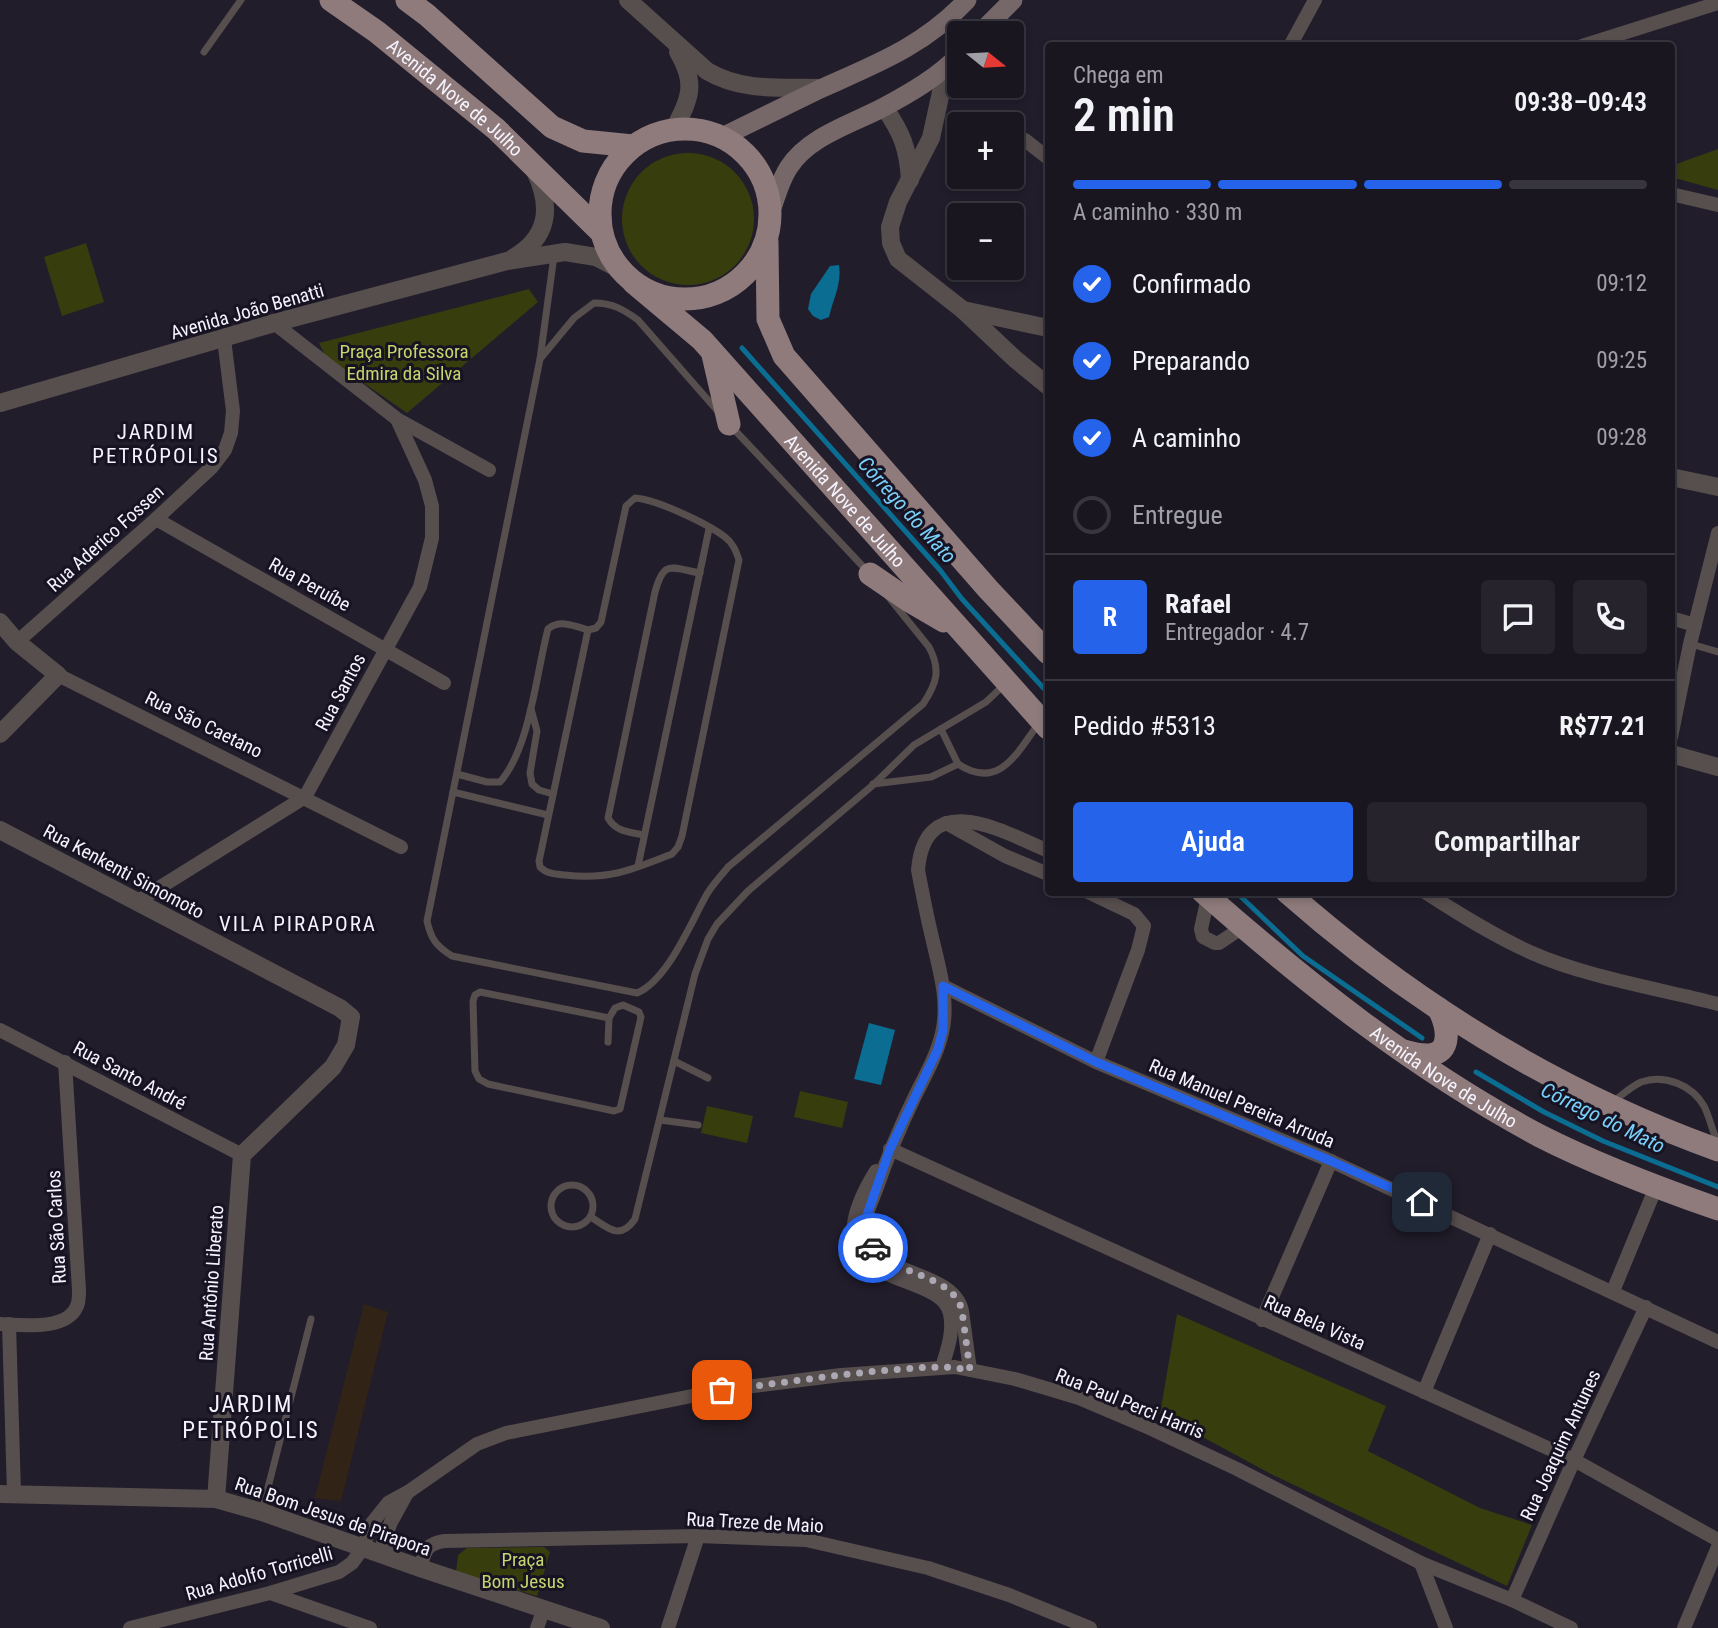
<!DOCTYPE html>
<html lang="pt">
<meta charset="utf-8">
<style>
:root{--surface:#191620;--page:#26232d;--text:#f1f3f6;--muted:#9f9fa5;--line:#37353e;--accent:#2563eb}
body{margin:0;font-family:"Roboto Condensed",sans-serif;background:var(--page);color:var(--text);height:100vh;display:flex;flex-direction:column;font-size:26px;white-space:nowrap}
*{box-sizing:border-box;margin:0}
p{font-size:23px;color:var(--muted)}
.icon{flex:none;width:38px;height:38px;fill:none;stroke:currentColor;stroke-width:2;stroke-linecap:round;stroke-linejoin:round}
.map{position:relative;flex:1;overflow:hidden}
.panel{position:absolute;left:1045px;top:42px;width:630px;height:854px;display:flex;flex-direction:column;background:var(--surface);border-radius:7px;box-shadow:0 4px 10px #0003,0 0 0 2px var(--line)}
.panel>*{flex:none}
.needle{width:46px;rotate:108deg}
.controls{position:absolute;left:947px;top:21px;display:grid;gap:14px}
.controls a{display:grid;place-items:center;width:77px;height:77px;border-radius:7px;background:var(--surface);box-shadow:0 4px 10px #0003,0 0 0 2px var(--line);font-size:35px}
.pin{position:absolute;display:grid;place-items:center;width:60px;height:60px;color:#fff;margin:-30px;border-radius:14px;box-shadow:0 4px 10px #0006}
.courier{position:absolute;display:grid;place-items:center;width:70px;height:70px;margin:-35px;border:5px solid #2563eb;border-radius:50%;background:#fff;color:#222;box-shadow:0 2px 9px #0007}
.headline em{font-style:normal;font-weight:600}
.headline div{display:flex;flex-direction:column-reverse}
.headline{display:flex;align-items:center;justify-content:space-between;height:119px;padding:0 28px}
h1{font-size:46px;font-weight:600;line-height:52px}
.bar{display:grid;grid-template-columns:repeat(4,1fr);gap:10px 7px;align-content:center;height:84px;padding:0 28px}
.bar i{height:9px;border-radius:5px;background:var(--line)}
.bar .on{background:var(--accent)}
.bar p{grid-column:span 4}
.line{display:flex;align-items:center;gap:18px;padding:0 28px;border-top:2px solid var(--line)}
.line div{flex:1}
.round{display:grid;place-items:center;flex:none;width:74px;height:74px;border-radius:7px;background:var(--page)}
ol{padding:0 28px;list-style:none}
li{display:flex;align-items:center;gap:21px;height:77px}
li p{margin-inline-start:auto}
li .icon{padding:7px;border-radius:50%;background:var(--accent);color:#fff;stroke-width:4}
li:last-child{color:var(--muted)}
li i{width:38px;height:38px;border:4px solid var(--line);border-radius:50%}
.cta{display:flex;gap:14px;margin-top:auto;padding:14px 28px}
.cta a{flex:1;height:80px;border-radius:7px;background:var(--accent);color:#fff;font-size:28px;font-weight:600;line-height:80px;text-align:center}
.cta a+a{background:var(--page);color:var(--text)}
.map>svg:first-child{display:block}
.industrial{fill:#312417}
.green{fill:#383d0e}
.water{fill:#0b6d92}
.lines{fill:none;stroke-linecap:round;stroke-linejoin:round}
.stream{stroke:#0b6d92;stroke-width:5}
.service{stroke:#574e4e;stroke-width:7}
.minor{stroke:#574e4e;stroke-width:14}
.tertiary{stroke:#574e4e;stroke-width:18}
.secondary{stroke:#766768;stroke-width:19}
.primary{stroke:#8f7b7c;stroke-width:23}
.done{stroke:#aba8b4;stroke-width:7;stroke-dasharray:0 12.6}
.route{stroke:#2563eb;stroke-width:9}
.labels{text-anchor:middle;stroke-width:6;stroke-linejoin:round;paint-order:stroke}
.street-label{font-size:19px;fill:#f5f3fd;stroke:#171322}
.park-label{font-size:19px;fill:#c7d56e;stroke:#171322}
.neighbourhood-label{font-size:21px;letter-spacing:2px;fill:#f5f3fd;stroke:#171322}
.water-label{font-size:21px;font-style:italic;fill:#79d0fa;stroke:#171322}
.quarter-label{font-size:23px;letter-spacing:2px;fill:#f5f3fd;stroke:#171322}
</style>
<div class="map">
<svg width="1718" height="1628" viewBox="0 0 1718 1628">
<rect width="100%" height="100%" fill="#211d2b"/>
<path class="industrial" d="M364,1304L388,1312L341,1501L315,1498Z"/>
<g class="green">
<path d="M1718,149V190L1671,177V166Z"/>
<circle cx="688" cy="219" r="66"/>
<path d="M86,243L104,302L62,316L44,257Z"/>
<path d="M529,289L538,302L407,413L326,357L319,343Z"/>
<path d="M800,1091L848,1102L842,1128L794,1117Z"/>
<path d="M707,1106L753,1116L747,1143L701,1133Z"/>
<path d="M1177,1314L1386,1406L1368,1451L1480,1508L1532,1525L1507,1586L1271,1474L1160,1414Z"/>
<path d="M544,1547L550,1552L537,1596L456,1572L458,1555L467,1548Z"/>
</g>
<g class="water">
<path d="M839,265C842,284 833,299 829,317L821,320L813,316L808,309L811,294L830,266Z"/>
<path d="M869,1023L895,1030L881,1085L854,1079Z"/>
</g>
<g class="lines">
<g class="stream">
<path d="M742,348L940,570L962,599L1048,693"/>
<path d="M1236,892L1303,956L1422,1038"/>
<path d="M1476,1072L1544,1112L1603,1141L1718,1187"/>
</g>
<g class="service">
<path d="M204,52L241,0"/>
<path d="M594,303C612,303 623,309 638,320L729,424L870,574L929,647C941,670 937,683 923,704L728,867C721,876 713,884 707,894C691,922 668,980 637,993L452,956C436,946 431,939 427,921L540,359L574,318Z"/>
<path d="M540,359L554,256"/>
<path d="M635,498C656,499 708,524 725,537C733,543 736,551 739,560L682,836L678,847L672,854C632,870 609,880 565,875C555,874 547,874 540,867L539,861L588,630L596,628L601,622L626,506Z"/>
<path d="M1691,644L1718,652"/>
<path d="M531,709L537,731L530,773L532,784L539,790L553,794"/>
<path d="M941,729L958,764"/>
<path d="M457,774L487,782H500C530,748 536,674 548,629C560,619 575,626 588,630"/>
<path d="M873,784L931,777L958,764C999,791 1017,753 1039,723"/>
<path d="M453,792L548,815"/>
<path d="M644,835C629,832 616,832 608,818L655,592C664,559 671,568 700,573"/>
<path d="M638,866L709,529"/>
<path d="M480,992L609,1018L615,1008L623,1005L639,1012L641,1017L620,1109L614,1111L488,1084L479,1079L475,1071L473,1001L475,995Z"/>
<path d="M608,1042L609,1018"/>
<path d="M674,1061L708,1078"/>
<path d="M1614,1101C1622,1095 1632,1086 1641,1082C1665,1074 1692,1085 1704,1106C1710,1118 1712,1131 1718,1143"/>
<path d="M660,1120L698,1125"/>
<circle cx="572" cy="1206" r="21"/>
<path d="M591,1217C608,1228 620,1241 635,1219L695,974L708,939L717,924L748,891L873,785L914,745L986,702L1005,684"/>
<path d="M262,1511L311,1319"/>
</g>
<g class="minor">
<path d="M1290,46L1315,0"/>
<path d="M1582,46L1718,3"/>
<path d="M1025,140L1048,158"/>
<path d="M1671,194L1718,205"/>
<path d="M274,323L397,419L489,470"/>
<path d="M156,519L444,683"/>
<path d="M1671,618L1695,625"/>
<path d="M17,642L156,519L212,467L225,450L231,433L233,411L224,339"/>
<path d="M58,675L401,847"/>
<path d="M1671,737L1690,644L1718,533"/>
<path d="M946,823L1005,856L1048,874"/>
<path d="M1088,892L1134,914L1144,926L1138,950L1096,1062"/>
<path d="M1425,892C1459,914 1494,936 1532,953C1586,977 1660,989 1718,1004"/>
<path d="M1208,897L1201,929L1203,937L1215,943H1219L1243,927"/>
<path d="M138,901L305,797L420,587L432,538V506L425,480L397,419"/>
<path d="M943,986L1096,1062L1331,1161L1718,1342"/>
<path d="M0,1030L242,1155"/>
<path d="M890,1149L1574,1460L1718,1540"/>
<path d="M876,1171C799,1295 942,1266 950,1314C954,1332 947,1351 942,1367"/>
<path d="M1613,1291L1656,1187"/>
<path d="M1262,1320L1331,1161"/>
<path d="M0,1324C22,1325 67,1331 77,1306C79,1302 79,1294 79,1290L65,1062"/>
<path d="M9,1324L14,1493"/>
<path d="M970,1370L962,1311C953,1268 868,1277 865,1231C864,1216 871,1203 876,1190C887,1158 900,1127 915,1096C925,1076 937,1055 942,1033C950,1000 938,965 931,933C926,912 922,891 918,870C925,787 1003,831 1048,851"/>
<path d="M1424,1392L1490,1234"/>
<path d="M390,1558L383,1543L391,1522L407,1493"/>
<path d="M1421,1563L1446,1628"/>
<path d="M420,1568C425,1552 425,1544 444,1541L698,1536L806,1540L928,1568L1009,1595L1090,1628"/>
<path d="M270,1593L370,1628"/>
<path d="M1512,1600L1574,1460L1646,1307"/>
<path d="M130,1628L270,1593L339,1572L352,1563L363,1548L372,1523L388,1503L408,1492L477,1444L506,1433L722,1390L841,1375L955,1367L1015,1379L1079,1398L1145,1426L1237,1469L1421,1563L1512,1600L1571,1628"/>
<path d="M537,1628L544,1608"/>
<path d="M668,1628L698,1536"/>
<path d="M1684,1628L1718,1547"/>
</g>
<g class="tertiary">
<path d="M628,0L707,71C742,92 782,87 822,88"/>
<path d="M946,69L931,138L898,202L890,227L891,243L898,259L963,310L1015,359L1048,386"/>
<path d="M884,107C902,133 908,148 910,180"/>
<path d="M674,129C690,98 697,84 678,52"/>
<path d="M513,258C549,237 552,207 535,171"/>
<path d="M963,310L1048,328"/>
<path d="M0,403L274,323L507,261L565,252L596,257L619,269"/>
<path d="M1671,477L1718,487"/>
<path d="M0,622L17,642L58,675L0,734"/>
<path d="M1671,754L1718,767"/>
<path d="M0,830L340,1008L351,1017L346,1045L333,1067L242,1155L216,1499"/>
<path d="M0,1494L216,1499L262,1512L420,1568L601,1628"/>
</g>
<g class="secondary">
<path d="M980,33L1013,0"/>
<path d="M722,137C754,121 787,105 820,89C876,64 924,46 967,0"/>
<path d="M770,213C776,198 780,180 789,167C809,136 852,124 884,107C910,93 938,77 959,55"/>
</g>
<g class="primary">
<path id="s1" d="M331,0L377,32L496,129L601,232"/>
<path d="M407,0L427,15L552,127L583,141L633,146"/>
<circle cx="685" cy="214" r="85"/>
<path d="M767,242L768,319L784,356L988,589L1048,653"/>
<path id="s2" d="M634,283L702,340L1048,728"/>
<path d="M713,355L729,424"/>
<path d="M870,574L908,600L944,621"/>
<path id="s3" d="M1203,892C1307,984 1418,1071 1540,1136C1597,1165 1658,1188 1718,1209"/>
<path d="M1287,892C1414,1004 1560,1093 1718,1150"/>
<path d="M1404,1051C1411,1053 1420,1055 1427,1055C1454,1054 1447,1025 1439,1009"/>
</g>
</g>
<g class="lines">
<path class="done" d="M722,1390C774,1384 826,1376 878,1371C909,1369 940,1364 970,1370L962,1311C954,1274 895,1276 873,1248"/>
<path class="route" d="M873,1248L865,1234L866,1218L890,1149L938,1049L943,1030V986L1096,1062L1331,1161L1422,1202"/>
</g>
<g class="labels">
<g class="street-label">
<text dy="7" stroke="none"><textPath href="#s1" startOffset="158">Avenida Nove de Julho</textPath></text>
<text transform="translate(247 311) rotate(-16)" y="7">Avenida João Benatti</text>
<text dy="7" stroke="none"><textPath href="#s2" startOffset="304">Avenida Nove de Julho</textPath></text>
<text transform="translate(105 538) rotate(-42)" y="7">Rua Aderico Fossen</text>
<text transform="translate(310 584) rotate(29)" y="7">Rua Peruíbe</text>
<text transform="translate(340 692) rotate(-62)" y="7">Rua Santos</text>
<text transform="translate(204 724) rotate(26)" y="7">Rua São Caetano</text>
<text transform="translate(124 871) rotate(28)" y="7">Rua Kenkenti Simomoto</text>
<text transform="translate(130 1075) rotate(28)" y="7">Rua Santo André</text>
<text dy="7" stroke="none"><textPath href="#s3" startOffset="304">Avenida Nove de Julho</textPath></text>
<text transform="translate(1242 1103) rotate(23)" y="7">Rua Manuel Pereira Arruda</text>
<text transform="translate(56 1227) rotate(-93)" y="7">Rua São Carlos</text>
<text transform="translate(211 1283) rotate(-86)" y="7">Rua Antônio Liberato</text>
<text transform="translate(1315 1322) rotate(24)" y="7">Rua Bela Vista</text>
<text transform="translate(1130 1403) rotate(22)" y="7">Rua Paul Perci Harris</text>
<text transform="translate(1560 1445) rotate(-65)" y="7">Rua Joaquim Antunes</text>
<text transform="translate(333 1516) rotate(19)" y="7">Rua Bom Jesus de Pirapora</text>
<text transform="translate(755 1522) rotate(3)" y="7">Rua Treze de Maio</text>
<text transform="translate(259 1573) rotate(-16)" y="7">Rua Adolfo Torricelli</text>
</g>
<g class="park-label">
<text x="404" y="358">Praça Professora<tspan x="404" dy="22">Edmira da Silva</tspan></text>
<text x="523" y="1566">Praça<tspan x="523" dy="22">Bom Jesus</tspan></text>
</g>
<g class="neighbourhood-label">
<text x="156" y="439">JARDIM<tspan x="156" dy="24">PETRÓPOLIS</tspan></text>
<text x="298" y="931">VILA PIRAPORA</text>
</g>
<g class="water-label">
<text transform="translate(907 510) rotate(48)" y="7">Córrego do Mato</text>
<text transform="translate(1603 1118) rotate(26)" y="7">Córrego do Mato</text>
</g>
<g class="quarter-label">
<text x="251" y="1412">JARDIM<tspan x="251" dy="26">PETRÓPOLIS</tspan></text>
</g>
</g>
</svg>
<div class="controls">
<a><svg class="needle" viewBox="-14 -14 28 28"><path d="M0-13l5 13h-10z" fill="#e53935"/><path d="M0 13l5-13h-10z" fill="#9f9fa5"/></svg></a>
<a>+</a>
<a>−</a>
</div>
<div class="pin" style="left:722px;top:1390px;background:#ea580c"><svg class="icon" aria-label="bag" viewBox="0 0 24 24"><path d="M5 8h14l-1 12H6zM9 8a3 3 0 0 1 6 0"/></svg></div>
<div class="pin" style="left:1422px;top:1202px;background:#1f2937"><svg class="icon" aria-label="home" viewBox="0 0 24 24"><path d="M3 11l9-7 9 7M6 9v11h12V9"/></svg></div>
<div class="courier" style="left:873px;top:1248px"><svg class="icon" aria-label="car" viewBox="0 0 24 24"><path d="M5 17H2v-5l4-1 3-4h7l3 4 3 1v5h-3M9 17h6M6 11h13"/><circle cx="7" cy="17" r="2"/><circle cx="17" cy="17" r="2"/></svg></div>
<section class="panel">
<div class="headline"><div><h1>2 min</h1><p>Chega em</p></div><em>09:38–09:43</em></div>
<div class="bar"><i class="on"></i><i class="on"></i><i class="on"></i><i></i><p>A caminho · 330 m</p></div>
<ol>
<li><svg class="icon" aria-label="check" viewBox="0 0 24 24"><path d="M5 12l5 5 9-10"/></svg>Confirmado<p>09:12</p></li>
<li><svg class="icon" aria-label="check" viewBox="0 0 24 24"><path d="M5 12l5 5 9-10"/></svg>Preparando<p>09:25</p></li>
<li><svg class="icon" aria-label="check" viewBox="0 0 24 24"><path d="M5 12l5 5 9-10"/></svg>A caminho<p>09:28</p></li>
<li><i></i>Entregue</li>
</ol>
<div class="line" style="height:126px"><b class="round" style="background:var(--accent);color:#fff">R</b><div><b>Rafael</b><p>Entregador · 4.7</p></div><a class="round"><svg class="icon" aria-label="chat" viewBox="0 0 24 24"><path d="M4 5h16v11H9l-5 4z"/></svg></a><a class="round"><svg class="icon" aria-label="phone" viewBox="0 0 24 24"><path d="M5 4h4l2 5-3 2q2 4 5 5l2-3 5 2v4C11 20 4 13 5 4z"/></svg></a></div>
<div class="line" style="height:91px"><div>Pedido #5313</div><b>R$77.21</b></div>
<div class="cta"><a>Ajuda</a><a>Compartilhar</a></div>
</section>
</div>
